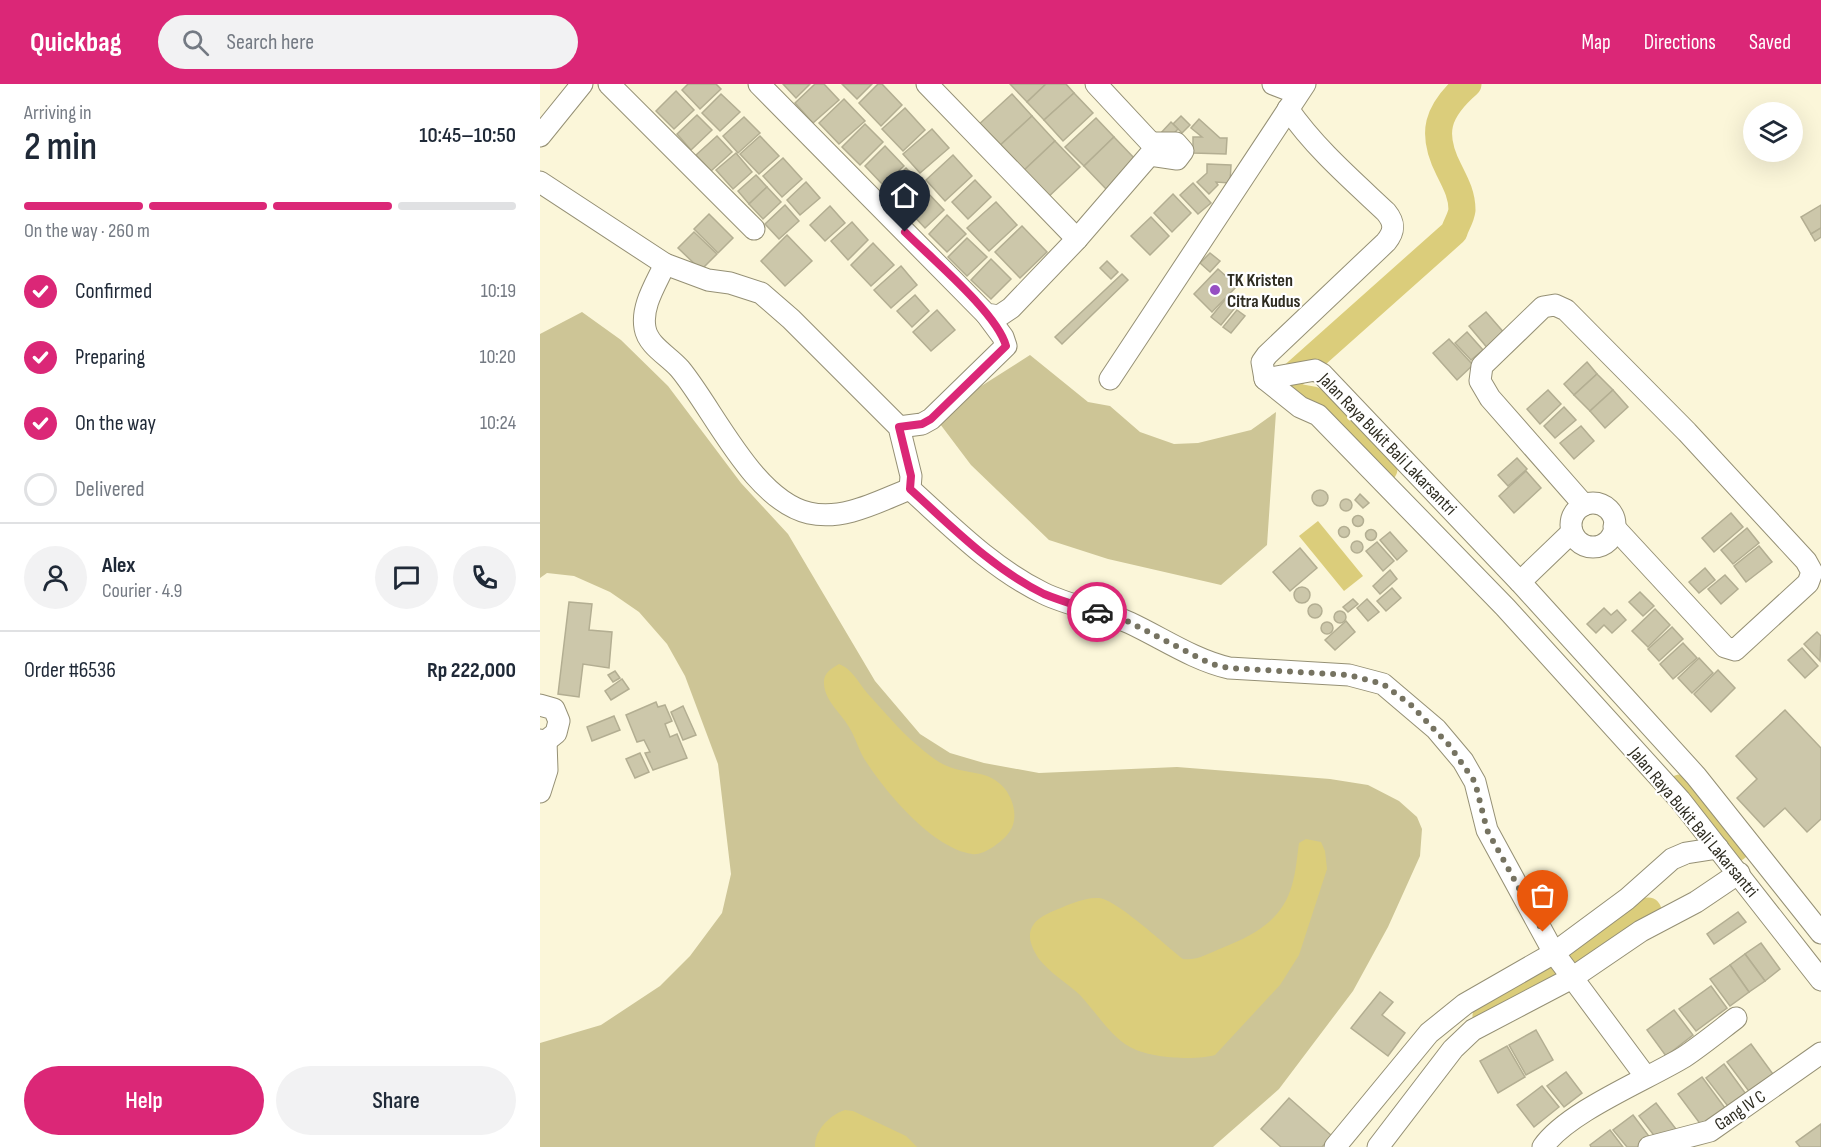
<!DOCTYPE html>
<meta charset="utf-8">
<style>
:root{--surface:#fff;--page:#f2f2f3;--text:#1f2937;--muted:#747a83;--line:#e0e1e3;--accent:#db2777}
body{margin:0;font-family:"Sofia Sans Condensed",sans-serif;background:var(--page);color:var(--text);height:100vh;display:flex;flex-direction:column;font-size:22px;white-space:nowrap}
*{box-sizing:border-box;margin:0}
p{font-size:20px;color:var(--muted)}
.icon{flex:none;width:33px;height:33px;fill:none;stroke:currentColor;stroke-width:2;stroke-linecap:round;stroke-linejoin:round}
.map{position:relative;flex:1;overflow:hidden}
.side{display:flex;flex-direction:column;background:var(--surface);width:540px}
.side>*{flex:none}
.fabs{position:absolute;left:1203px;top:18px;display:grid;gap:12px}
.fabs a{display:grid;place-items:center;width:60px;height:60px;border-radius:50%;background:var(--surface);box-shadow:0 6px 24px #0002;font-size:30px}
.pin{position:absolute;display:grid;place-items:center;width:51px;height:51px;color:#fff;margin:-62px -26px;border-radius:50% 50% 50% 0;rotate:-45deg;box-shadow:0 0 6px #0007}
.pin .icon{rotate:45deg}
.courier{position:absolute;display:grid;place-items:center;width:60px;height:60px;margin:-30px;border:4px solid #db2777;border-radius:50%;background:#fff;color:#222;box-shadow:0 2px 8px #0007}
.head em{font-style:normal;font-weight:600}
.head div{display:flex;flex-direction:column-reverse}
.head{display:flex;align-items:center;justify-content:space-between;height:102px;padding:0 24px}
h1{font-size:39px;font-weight:600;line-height:45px}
.bar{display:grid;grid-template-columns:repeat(4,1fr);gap:9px 6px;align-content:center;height:72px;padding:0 24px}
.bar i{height:8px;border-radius:4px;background:var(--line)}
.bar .on{background:var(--accent)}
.bar p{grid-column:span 4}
.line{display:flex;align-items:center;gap:15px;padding:0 24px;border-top:2px solid var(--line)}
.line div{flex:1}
.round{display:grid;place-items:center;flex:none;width:63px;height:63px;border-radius:32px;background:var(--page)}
ol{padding:0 24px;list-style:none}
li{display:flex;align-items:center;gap:18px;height:66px}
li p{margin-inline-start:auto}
li .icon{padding:6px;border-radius:50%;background:var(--accent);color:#fff;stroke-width:4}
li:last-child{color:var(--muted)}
li i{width:33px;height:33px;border:3px solid var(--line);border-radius:50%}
.cta{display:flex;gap:12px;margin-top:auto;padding:12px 24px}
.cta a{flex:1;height:69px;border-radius:36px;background:var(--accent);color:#fff;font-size:24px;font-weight:600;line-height:69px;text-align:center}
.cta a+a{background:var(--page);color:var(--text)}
header{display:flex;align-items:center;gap:36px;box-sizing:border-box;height:84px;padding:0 30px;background:var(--accent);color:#fff}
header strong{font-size:28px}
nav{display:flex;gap:33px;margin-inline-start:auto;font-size:21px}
.search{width:420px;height:54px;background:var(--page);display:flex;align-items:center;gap:15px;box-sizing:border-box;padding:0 21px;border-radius:33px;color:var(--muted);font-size:22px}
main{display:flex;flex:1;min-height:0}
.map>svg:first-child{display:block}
.green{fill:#cdc596}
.water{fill:#dbcd7b}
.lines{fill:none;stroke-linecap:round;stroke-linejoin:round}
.river{stroke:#dbcd7b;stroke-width:27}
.building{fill:#ccc7aa;stroke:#b3ae92;stroke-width:1.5}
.minor-casing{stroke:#959075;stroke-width:23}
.minor{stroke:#fff;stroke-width:21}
.done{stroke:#767361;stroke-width:6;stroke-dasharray:0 10.8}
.route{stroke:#db2777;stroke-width:8}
.poi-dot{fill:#964fc3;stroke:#fff;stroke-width:2}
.labels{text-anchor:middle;stroke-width:4.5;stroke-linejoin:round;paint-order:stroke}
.poi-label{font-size:18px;font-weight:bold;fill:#2e2c21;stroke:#fff;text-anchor:start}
.street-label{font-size:18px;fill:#2e2c21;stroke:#fff}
</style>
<header>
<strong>Quickbag</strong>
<div class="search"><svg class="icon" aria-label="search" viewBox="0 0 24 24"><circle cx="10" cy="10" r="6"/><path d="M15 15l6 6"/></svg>Search here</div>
<nav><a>Map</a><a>Directions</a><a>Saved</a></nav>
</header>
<main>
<section class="side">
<div class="head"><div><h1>2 min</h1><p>Arriving in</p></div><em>10:45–10:50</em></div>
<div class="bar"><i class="on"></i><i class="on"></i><i class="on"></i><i></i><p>On the way · 260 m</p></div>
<ol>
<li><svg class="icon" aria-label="check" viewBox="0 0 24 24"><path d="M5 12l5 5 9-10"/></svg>Confirmed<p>10:19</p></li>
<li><svg class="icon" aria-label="check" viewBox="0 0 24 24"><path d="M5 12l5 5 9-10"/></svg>Preparing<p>10:20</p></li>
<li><svg class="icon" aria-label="check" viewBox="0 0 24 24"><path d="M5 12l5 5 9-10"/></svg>On the way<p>10:24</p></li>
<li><i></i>Delivered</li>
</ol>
<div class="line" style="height:108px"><a class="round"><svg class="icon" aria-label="person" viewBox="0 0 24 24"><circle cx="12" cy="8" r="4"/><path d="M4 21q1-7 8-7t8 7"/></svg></a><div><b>Alex</b><p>Courier · 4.9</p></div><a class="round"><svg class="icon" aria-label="chat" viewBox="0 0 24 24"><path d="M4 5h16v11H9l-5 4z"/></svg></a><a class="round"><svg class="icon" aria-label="phone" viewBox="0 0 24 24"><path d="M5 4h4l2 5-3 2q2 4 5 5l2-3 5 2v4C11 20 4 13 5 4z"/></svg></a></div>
<div class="line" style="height:78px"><div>Order #6536</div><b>Rp 222,000</b></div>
<div class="cta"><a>Help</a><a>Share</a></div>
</section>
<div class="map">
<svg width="1281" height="1063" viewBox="0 0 1281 1063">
<rect width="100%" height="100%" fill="#fbf6d9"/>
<g class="green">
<path d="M42,228L81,256L128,302L201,399L248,450L335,597L380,650L410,669L444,679L499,689L637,683L790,695L828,701L859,717L877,733L882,745L880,772L848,843L813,907L739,1005L673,1063H0V959L61,941L120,902L150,872L182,829L191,790L178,680L145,592L127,560L99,528L70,508L34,492L7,489L0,494V250Z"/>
<path d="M490,271L548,318L570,322L600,348L634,360L658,359L711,346L736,328L727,461L681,501L568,475L509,456L431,381L394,332Z"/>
</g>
<g class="water">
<path d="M778,437L823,492L804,507L759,452Z"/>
<path d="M299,580C312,585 318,598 327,609C343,626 359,646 377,661C386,669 397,678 407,682C427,691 449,685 465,705C475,718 479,738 467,751C460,759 443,772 432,770C393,764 348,711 327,679C319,668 316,654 309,643C301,629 285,617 284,600C283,589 291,585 299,580Z"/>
<path d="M766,755L781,758L785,767L787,785L759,871L740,901L675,971C655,977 609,974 590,963C570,952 556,928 540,911C527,899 510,889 499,875C495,869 491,862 490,854C489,840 500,833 511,828C526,822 543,813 559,814C576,815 626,862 643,875C657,877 669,869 682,864C714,851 742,837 752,801C756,788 757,773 759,759Z"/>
<path d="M305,1026L313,1027L366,1052L377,1063H275C274,1046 290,1031 305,1026Z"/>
</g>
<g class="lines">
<g class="river">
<path d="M749,295L914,148C916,141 921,134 922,126C922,111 916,100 909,86C890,49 897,27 928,0"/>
<path d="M751,312L773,316L786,324L844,385"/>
<path d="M1140,704L1196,764"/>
<path d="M1039,871L1108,827"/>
<path d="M946,932L1008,890"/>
</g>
</g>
<g class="building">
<path d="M148,0H176L181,5L160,25L142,6Z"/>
<path d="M243,0H270L256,14Z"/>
<path d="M275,0H284L299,16L273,39L255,19Z"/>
<path d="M302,0H332L317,15Z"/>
<path d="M338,0H342L362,21L341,42L319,19Z"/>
<path d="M470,0H506L487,18Z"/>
<path d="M506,0H526L534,9L504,36L487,18Z"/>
<path d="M136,7L154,26L134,45L116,27Z"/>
<path d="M534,9L553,29L523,57L504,36Z"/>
<path d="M181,10L200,28L180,47L162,29Z"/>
<path d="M472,10L492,32L456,65L436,43Z"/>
<path d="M304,15L325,37L299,60L279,39Z"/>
<path d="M365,24L385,46L363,67L342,45Z"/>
<path d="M157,31L172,46L151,66L137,50Z"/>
<path d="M492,32L515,57L480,90L456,65Z"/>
<path d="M641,32L650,41L642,49L633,40Z"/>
<path d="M204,33L220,49L198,69L183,52Z"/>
<path d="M556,34L574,53L544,82L525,63Z"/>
<path d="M659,35L680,54H687L686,70L653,69V53H662L651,44Z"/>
<path d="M631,38L638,45L626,58L619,51Z"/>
<path d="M325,40L343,58L320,81L302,63Z"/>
<path d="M392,45L409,64L380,89L363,70Z"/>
<path d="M177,52L192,68L171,87L156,71Z"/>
<path d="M220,52L239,72L219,90L200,70Z"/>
<path d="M574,53L596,76L566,105L544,82Z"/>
<path d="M515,57L540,83L505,116L480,90Z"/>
<path d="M345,62L364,82L343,101L325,82Z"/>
<path d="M196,69L212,88L193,105L176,86Z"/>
<path d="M413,71L432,92L405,117L386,96Z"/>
<path d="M243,74L262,95L242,113L223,92Z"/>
<path d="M667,80L691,81L690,99L676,98L678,101L669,110L657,98L667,89Z"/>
<path d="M366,84L386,104L364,126L344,106Z"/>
<path d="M216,91L227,103L209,120L198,107Z"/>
<path d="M435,96L451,113L428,135L412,118Z"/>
<path d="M266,98L280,114L260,131L247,116Z"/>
<path d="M653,99L671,119L658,130L640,111Z"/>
<path d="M227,103L241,118L223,135L209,120Z"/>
<path d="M387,108L404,126L385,144L368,126Z"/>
<path d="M633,110L651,129L632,148L614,129Z"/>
<path d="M456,118L477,141L449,167L427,144Z"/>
<path d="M245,121L259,137L239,155L225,140Z"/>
<path d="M1281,121V144L1271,150L1261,133Z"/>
<path d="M290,122L305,139L285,157L270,141Z"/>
<path d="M169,130L193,154L178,169L154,145Z"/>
<path d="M407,131L426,150L407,168L389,150Z"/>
<path d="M611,133L629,152L610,171L591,152Z"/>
<path d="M312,138L328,156L308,176L291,157Z"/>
<path d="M482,142L507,168L480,194L455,168Z"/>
<path d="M1281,144V153L1275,157L1271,150Z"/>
<path d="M154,148L177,170L161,186L138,164Z"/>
<path d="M247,151L272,177L245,202L221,177Z"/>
<path d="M427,154L447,173L427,192L408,173Z"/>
<path d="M333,159L354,181L331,202L311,181Z"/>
<path d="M670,169L680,177L670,188L660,179Z"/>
<path d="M451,175L471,195L451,215L431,196Z"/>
<path d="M567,177L578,188L571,195L560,184Z"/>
<path d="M361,182L377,201L351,224L334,206Z"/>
<path d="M678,185L697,202L672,228L654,210Z"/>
<path d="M582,190L588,196L522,260L515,253Z"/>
<path d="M375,211L389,227L372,243L357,227Z"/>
<path d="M688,212L698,220L681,241L671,233Z"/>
<path d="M397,226L415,246L391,267L373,248Z"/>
<path d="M697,226L705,232L691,249L683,243Z"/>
<path d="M946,228L966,251L949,266L929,242Z"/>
<path d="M927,248L943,266L931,276L915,259Z"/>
<path d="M909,255L933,281L917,296L893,269Z"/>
<path d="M1047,278L1057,290L1034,311L1024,300Z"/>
<path d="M1057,290L1073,306L1050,327L1034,311Z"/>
<path d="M1008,306L1021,320L1000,340L987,325Z"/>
<path d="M1073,306L1088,323L1065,344L1050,327Z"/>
<path d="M1024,323L1036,336L1015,354L1004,342Z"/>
<path d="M1041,342L1054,357L1034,375L1020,359Z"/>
<path d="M977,374L987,385L968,402L958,391Z"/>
<path d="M986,387L1001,404L974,429L959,412Z"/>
<circle cx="780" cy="414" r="8"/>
<path d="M820,410L829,419L823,424L815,416Z"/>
<circle cx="806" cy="421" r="6"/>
<path d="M1191,429L1203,443L1174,468L1162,454Z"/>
<circle cx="818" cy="437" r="5.5"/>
<circle cx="804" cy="448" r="5.5"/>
<path d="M1207,444L1219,459L1193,480L1181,466Z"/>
<circle cx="831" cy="451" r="5.5"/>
<path d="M850,448L867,467L857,476L840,456Z"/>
<circle cx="817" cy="463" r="6"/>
<path d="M837,458L854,477L843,487L826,467Z"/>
<path d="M1219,462L1232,478L1206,498L1194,482Z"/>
<path d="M760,464L777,484L750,507L733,488Z"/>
<path d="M1165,484L1175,496L1159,509L1149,498Z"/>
<path d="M850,486L857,495L840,510L833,502Z"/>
<path d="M1185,491L1198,505L1181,520L1168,505Z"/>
<circle cx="762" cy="511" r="8"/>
<path d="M852,504L861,514L846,527L837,517Z"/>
<path d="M1100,508L1114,522L1103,532L1089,518Z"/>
<path d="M813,515L818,520L808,528L803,523Z"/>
<path d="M827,515L839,528L828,537L817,524Z"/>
<path d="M29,518L52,520L49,546L72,548L69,584L43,580L39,613L18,610Z"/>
<circle cx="775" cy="527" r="7"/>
<path d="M1064,524L1071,531L1077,526L1086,536L1072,549L1064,541L1056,549L1047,540Z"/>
<path d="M1115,525L1130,541L1108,563L1092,547Z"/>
<circle cx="800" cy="533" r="6"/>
<path d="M806,537L815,548L795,566L785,556Z"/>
<circle cx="787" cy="544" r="6"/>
<path d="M1132,543L1143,555L1119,577L1108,565Z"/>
<path d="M1277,548L1281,552L1280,577L1264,560Z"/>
<path d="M1143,559L1157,574L1133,595L1120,580Z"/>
<path d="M1262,564L1278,582L1265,594L1248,576Z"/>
<path d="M1159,574L1173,589L1152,609L1138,594Z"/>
<path d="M1178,586L1195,604L1171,628L1154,610Z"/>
<path d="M75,587L80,594L73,598L68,591Z"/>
<path d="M82,595L89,605L71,616L65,607Z"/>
<path d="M116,618L118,623L125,621L132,637L125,640L130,653L137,650L147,674L113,686L105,669L110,668L104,656L97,658L86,631Z"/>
<path d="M143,622L156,651L143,656L131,628Z"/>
<path d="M1245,626L1281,664V735L1267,748L1245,724L1224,743L1197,714L1217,695L1196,672Z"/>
<path d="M74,632L80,646L52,657L47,643Z"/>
<path d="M100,669L109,688L95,694L86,675Z"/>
<path d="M1198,828L1206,838L1174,860L1167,850Z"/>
<path d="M1221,859L1240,885L1225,897L1205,870Z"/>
<path d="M1205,870L1225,897L1209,908L1190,881Z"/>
<path d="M1190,881L1209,908L1190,922L1170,895Z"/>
<path d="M1171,902L1187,924L1156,947L1139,925Z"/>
<path d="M840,908L853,918L842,931L865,949L848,972L811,944Z"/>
<path d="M1134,926L1153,951L1126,972L1107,946Z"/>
<path d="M996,946L1013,976L986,991L969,961Z"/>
<path d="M1211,960L1238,997L1214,1014L1187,978Z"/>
<path d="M967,962L985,993L958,1009L940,977Z"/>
<path d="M1184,980L1211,1017L1194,1030L1166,994Z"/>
<path d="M1026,988L1042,1009L1024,1023L1007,1002Z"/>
<path d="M1162,993L1188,1028L1164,1045L1138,1010Z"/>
<path d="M1002,1002L1019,1023L994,1043L977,1021Z"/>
<path d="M749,1014L792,1052L782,1063H741L721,1045Z"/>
<path d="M1116,1019L1136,1045L1119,1058L1099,1032Z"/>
<path d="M1093,1031L1111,1055L1100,1063H1087L1073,1046Z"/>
<path d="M1281,1040V1063H1260L1256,1058Z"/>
<path d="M1070,1046L1083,1063H1051L1050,1061Z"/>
</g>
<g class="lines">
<defs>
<g id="minor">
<path d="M69,0L214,145"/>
<path d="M219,0L446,230L459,232L471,224L537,155L613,67L611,59L556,0"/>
<path d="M387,0L537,155"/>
<path d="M733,0L746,5L751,0"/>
<path d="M748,25C775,64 811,95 846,128C855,139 855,147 846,158L727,271L722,278L725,295L760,323L778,331L965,523L1140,716L1281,896"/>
<path d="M0,52L42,0"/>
<path d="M610,71L637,75L643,67L636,59H611"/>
<path d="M0,98L125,180L168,196L190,199L221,209L251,235L359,343L371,392L370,405C412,443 452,484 503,509C531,523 562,526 590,539C622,554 654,576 689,584L809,591L843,600L896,645L923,677L935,698L947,746L1014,869L1106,993"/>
<path d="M125,180C116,200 101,222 105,244C108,262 129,272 140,285C174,326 213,416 269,429C304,437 339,417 370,405"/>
<path d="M570,295L765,0"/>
<path d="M725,295L775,286L782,290L980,498L1156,692L1281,849"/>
<path d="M359,343L382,340L391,335L466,262L463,253L446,230"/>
<circle cx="1053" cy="441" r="22"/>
<path d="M1044,421L950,314L940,297L942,282L1003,223L1015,221L1026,226L1147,348L1266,477L1272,488L1268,499L1195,566L1185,563L1074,443"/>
<path d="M980,498L1032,448"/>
<path d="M0,621L14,625L19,637L16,649L6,657L0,656"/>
<path d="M0,708L7,686L6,657"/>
<path d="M795,1063L889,949L925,920L1014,869L1087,815L1132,775L1146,769L1178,764"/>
<path d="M838,1063L913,965L933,946L1032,894L1101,847L1156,818L1199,789"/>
<path d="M1003,1063C1027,1028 1106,996 1144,973C1162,961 1179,947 1196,934"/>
<path d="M1109,1063L1170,1047L1281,969"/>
</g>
</defs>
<use href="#minor" class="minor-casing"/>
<use href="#minor" class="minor"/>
</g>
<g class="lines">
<path class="done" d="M557,528L587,537L671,580L689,584L809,591L843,600L871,621L909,661L935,698L947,746L1003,848"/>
<path class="route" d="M365,148C391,174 457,229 466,262L391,335L382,340L359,343L371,392L370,405C412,443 453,485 504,510C521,517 539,522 557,528"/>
</g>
<circle class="poi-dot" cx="675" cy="206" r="6"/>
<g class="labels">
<g class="poi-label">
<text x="687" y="202">TK Kristen<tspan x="687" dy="21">Citra Kudus</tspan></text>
</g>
<g class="street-label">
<text transform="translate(848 360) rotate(46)" y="6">Jalan Raya Bukit Bali Lakarsantri</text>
<text transform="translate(1154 738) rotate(50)" y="6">Jalan Raya Bukit Bali Lakarsantri</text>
<text transform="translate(1200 1026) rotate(-34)" y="6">Gang IV C</text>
</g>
</g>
</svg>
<div class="fabs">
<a><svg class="icon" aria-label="layers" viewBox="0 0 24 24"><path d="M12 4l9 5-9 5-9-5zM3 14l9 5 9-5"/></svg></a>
</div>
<div class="pin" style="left:1003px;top:848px;background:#ea580c"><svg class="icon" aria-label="bag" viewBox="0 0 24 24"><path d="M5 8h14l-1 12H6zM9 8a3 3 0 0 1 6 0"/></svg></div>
<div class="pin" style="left:365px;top:148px;background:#1f2937"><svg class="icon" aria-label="home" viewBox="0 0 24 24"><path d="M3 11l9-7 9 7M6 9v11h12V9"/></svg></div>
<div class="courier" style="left:557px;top:528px"><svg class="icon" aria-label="car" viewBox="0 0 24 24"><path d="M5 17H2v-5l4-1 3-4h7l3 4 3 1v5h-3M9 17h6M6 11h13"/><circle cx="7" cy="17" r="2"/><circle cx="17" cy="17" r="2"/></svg></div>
</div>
</main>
